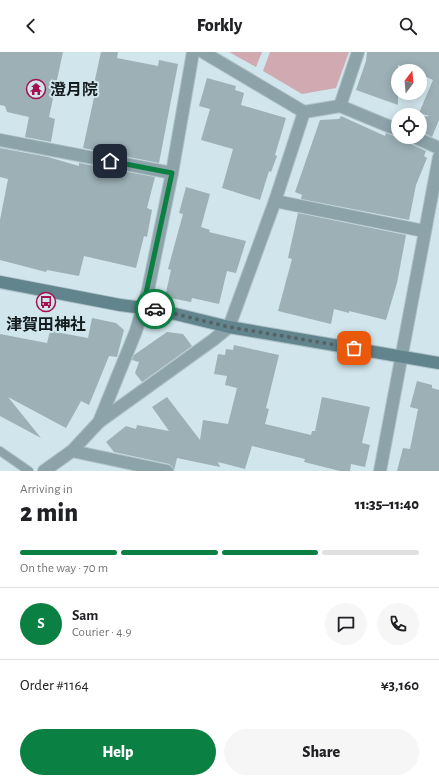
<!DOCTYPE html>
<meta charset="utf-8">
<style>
:root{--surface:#fff;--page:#f6f6f6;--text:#202124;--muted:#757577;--line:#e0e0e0;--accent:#0b8043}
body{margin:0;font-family:"Alegreya Sans","Noto Sans JP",sans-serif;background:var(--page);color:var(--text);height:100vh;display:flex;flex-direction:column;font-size:15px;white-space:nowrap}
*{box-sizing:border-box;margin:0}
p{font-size:13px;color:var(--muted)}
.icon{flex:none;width:22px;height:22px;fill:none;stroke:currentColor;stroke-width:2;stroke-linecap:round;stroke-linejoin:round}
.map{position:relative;height:419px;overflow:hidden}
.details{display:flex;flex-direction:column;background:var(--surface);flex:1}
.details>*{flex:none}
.needle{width:26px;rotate:16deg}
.fabs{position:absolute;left:391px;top:12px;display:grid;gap:8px}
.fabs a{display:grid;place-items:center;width:36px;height:36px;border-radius:50%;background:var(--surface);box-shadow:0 2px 10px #0003;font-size:20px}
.pin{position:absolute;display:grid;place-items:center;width:34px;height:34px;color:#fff;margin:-17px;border-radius:8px;box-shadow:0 2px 6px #0006}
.courier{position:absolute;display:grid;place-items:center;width:40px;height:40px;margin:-20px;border:3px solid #0b8043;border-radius:50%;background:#fff;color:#222;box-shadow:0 1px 5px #0007}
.head em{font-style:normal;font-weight:800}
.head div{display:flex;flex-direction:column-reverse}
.head{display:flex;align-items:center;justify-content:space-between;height:68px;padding:0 20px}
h1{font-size:26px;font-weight:800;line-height:30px}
.bar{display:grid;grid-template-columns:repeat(4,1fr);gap:6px 4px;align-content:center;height:48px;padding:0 20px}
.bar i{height:5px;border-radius:3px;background:var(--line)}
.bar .active{background:var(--accent)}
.bar p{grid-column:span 4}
.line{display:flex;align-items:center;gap:10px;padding:0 20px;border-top:1px solid var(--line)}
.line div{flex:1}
.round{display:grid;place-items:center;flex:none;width:42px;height:42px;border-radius:21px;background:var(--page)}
.primary-button{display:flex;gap:8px;margin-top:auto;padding:8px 20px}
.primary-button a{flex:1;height:46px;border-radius:24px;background:var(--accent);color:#fff;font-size:16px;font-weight:800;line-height:46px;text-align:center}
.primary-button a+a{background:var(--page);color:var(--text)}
header{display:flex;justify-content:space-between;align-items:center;height:52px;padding:0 20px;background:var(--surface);font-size:18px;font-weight:800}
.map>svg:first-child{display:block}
.green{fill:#d0a9b1}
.building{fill:#9cb0b6}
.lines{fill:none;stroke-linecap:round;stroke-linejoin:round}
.lane-casing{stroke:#aec1c7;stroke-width:10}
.street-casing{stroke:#aec1c7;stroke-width:14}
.secondary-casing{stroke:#aec1c7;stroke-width:14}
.lane{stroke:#8ca3a9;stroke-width:8}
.street{stroke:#8ca3a9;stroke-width:12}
.secondary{stroke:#62848d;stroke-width:12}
.done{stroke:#566266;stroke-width:4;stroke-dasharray:0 7.2}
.route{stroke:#0b8043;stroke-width:5}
.labels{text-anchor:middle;stroke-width:4;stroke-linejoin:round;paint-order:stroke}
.poi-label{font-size:16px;font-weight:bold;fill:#141b1e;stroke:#d0e6ec;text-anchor:start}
</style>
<header><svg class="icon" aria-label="back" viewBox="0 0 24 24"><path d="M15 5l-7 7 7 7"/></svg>Forkly<svg class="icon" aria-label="search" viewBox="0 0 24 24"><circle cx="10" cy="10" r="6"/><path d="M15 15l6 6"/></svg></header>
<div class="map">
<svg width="439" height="419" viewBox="0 0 439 419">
<rect width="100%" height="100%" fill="#d0e6ec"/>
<g class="green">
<path d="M229,0H262L256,15Z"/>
<path d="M270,0H349L336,36L302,42L263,19Z"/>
</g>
<g class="building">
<path d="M0,0H63L49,65L55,67L51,90L25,85L29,65L7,60L5,54L0,53Z"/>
<path d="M101,0H118L117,6L158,14L159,8L178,12L159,111L83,96L95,41H92Z"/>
<path d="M367,0H439V68L432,85L420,79V65L430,64L419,61L433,28L420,22V19H412L398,13V53L356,38L366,9Z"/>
<path d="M207,26L236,34L235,38L244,41L241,53L286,66L275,103L277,104L271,120L269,119L260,148L222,136L233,97L201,88L210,57L199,54Z"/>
<path d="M341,64L385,84L386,81L396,85H407L411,92L426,99L424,104L427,106L416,133L409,168L301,147L302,143L295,140L320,68L339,67Z"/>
<path d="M0,96L48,105L79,114V111L155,125L147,156L152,158L147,185L144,184L136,216L84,204L79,224L47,218L46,220L0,208V168L8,127L0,125Z"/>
<path d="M186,135L210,142L201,175L210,178L209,180L246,189L236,221L227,219L219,252L192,246L191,250L165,245L171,218L168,217L183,162L179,161Z"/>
<path d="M298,161L406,183L397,231L386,268L349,259V261L334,257L331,272L278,259L292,207L288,206Z"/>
<path d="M92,266L116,271L124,278L117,305L109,304L89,353L81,349L66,376L8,345L41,386L0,364V282L47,291L50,279L88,286Z"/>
<path d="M167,280L183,282L192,294L142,330L135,321L139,310L132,308L134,303Z"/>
<path d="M234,293L279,303L266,356L269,357L265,372L311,383L312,379H315L322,345L370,355L362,391L370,393L365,415L351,412L350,419H340L304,410L305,407L252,394L245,417L218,410L220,415L177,406L174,419L172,414L169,412L114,400L106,390L126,374L136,377L137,373L169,379L152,355L167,345L200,388L203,368L228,372L237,336L225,333L227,324L214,322L218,302L225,303L226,297L233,298Z"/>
<path d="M417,329L432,333V336L439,338V419H397L403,396L410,397L418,357L410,355Z"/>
</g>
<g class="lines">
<defs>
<path id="lane" d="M0,399L29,419"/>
<g id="street">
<path d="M203,0L304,60L340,54L398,78"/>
<path d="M340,54L358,0"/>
<path d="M414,85L439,96"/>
<path d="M0,88L172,121"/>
<path d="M275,149L424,179"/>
<path d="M99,370L213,288L229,275L275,149L304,60"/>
<path d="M72,399L167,419"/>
<path d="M44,419L72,399L99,370L136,279L148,238L172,121L193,0"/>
<path d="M380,419L439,105"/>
</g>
<path id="secondary" d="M0,230L120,253L159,258L229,275L439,311"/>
</defs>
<use href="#lane" class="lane-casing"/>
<use href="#street" class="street-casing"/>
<use href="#secondary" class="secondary-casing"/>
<use href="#lane" class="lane"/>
<use href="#street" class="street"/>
<use href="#secondary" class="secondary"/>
</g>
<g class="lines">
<path class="done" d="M155,257L229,275L354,296"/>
<path class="route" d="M110,109L172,121L143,255L155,257"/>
</g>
<defs>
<symbol id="temple-ring" viewBox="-11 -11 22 22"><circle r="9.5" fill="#d0e6ec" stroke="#a41050" stroke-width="1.5"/><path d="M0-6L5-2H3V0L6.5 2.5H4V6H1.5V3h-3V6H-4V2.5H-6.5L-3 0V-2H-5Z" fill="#a41050"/></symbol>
<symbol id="bus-ring" viewBox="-11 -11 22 22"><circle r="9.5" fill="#d0e6ec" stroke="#a41050" stroke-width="1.5"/><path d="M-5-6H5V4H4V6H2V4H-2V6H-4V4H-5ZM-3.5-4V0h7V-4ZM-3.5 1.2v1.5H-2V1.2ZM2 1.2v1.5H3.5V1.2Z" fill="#a41050"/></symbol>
</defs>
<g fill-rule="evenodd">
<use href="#temple-ring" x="25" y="26" width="22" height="22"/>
<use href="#bus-ring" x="35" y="239" width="22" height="22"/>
</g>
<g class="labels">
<g class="poi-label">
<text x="50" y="43">澄月院</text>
<text x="46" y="278" text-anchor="middle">津賀田神社</text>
</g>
</g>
</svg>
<div class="fabs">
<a><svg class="needle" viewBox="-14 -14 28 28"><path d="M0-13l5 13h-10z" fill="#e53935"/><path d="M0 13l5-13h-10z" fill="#757577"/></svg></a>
<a><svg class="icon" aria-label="locate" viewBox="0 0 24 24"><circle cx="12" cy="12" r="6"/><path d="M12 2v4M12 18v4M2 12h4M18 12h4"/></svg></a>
</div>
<div class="pin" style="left:354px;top:296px;background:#ea580c"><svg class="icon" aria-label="bag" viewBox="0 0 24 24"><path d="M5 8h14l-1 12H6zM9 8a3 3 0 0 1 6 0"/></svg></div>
<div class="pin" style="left:110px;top:109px;background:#1f2937"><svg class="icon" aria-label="home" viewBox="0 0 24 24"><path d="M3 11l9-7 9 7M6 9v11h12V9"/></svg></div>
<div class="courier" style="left:155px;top:257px"><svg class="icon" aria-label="car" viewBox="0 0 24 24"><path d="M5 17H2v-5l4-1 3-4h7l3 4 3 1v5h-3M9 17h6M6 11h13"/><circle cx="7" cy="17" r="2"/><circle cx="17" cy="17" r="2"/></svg></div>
</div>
<section class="details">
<div class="head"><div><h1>2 min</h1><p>Arriving in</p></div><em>11:35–11:40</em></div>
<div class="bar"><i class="active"></i><i class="active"></i><i class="active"></i><i></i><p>On the way · 70 m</p></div>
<div class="line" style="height:72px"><b class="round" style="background:var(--accent);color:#fff">S</b><div><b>Sam</b><p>Courier · 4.9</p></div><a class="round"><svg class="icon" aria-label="chat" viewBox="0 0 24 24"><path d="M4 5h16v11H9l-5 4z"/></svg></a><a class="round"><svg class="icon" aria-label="phone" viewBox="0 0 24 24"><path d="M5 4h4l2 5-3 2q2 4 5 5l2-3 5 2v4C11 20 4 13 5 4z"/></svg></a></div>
<div class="line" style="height:52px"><div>Order #1164</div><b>¥3,160</b></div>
<div class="primary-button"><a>Help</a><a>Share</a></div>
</section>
